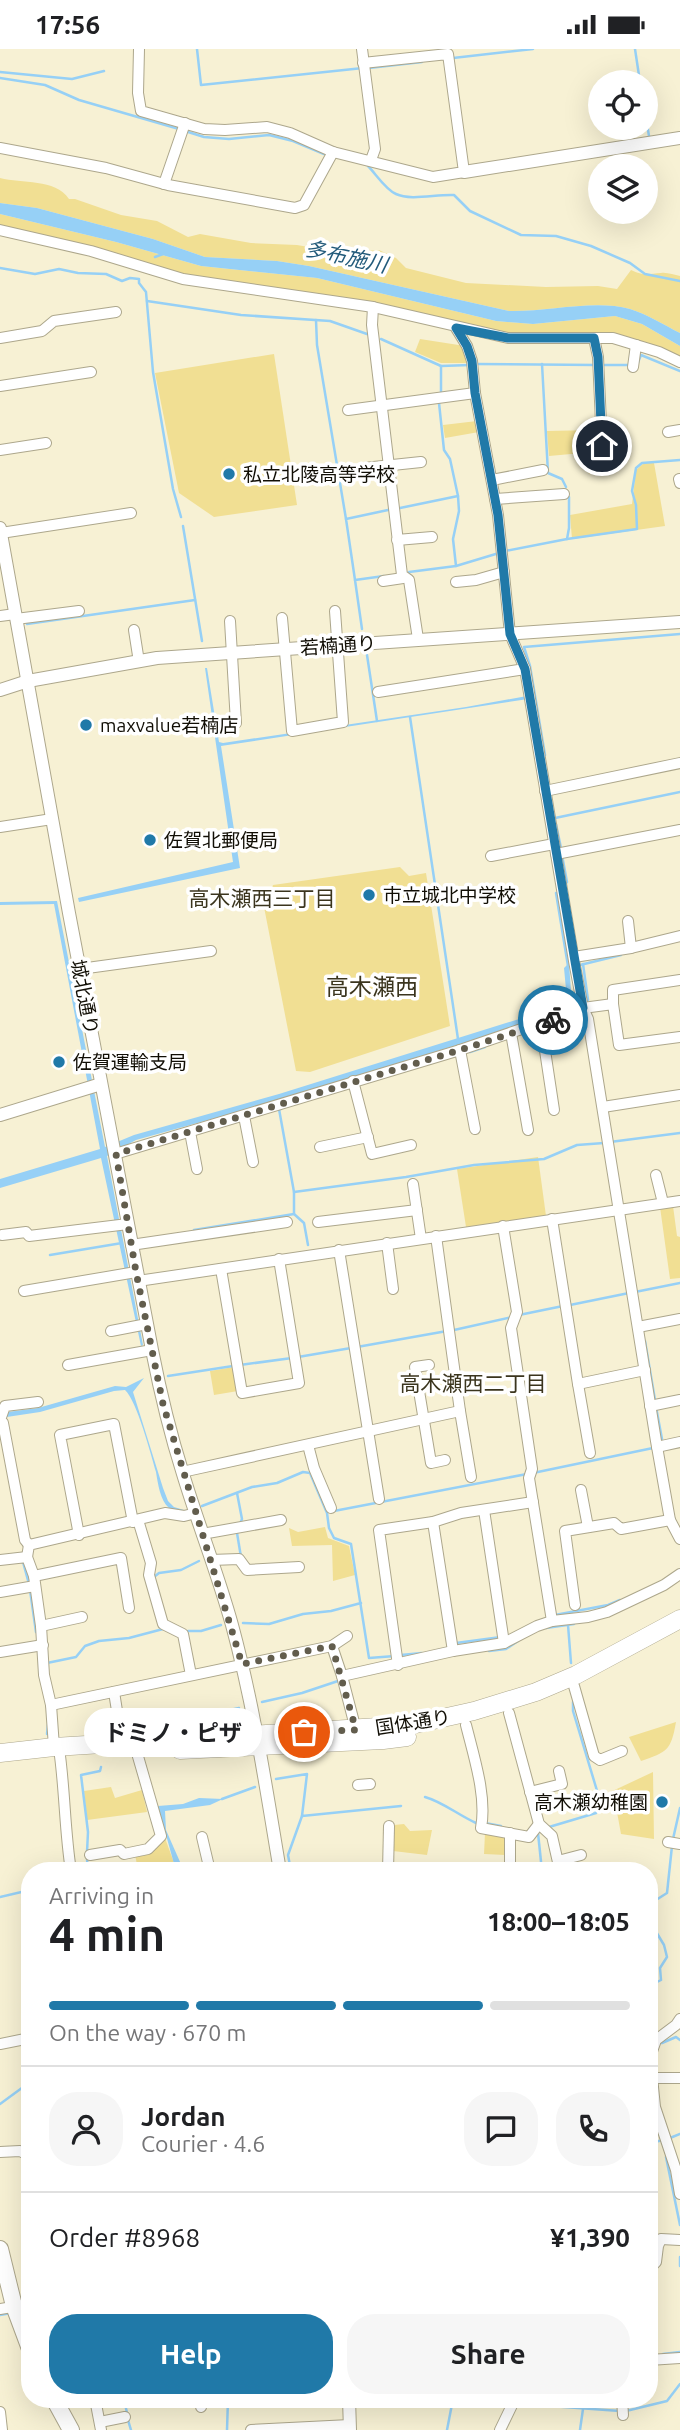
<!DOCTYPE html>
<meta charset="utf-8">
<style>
:root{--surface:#fff;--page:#f6f6f6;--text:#202124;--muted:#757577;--line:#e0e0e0;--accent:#2079a8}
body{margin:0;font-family:Ubuntu,"Noto Sans JP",sans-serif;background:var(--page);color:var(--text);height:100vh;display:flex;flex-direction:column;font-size:26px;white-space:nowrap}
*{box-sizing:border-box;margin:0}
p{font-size:23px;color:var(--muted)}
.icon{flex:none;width:38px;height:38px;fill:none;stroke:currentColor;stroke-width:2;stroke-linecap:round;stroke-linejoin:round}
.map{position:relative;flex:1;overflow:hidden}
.panel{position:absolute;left:21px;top:1813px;width:637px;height:546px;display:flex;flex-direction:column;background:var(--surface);border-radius:28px;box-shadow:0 7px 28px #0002}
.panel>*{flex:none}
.fabs{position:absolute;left:588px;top:21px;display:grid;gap:14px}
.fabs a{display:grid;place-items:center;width:70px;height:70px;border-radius:50%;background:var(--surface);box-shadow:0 7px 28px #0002;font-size:35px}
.pin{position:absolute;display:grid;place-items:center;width:60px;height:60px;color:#fff;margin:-30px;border:4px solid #fff;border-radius:50%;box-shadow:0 2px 7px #0007}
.courier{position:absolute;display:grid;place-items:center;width:70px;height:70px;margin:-35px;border:5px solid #2079a8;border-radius:50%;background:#fff;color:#222;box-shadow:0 2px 9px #0007}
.bubble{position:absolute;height:49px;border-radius:24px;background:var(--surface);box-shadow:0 7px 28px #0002;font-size:23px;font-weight:700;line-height:49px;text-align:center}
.summary em{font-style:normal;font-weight:700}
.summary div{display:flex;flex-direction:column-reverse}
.summary{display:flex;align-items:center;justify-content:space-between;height:119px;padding:0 28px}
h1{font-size:46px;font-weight:700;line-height:52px}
.bar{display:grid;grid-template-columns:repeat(4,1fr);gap:10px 7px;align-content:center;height:84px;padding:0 28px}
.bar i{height:9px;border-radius:5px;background:var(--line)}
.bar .active{background:var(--accent)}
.bar p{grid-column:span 4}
.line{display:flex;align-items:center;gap:18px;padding:0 28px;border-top:2px solid var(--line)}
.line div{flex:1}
.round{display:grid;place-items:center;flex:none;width:74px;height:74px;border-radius:28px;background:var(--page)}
.button{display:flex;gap:14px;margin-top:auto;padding:14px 28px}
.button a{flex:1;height:80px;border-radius:28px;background:var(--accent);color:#fff;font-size:28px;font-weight:700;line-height:80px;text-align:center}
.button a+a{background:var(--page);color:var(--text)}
.status{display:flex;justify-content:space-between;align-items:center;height:49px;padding:0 35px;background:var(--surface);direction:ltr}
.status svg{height:19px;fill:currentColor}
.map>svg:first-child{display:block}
.green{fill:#f1df93}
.water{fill:#96d0f6}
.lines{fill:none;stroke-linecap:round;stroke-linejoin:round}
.stream{stroke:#96d0f6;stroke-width:2.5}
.minor-casing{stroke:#ada78c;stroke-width:12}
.tertiary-casing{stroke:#ada78c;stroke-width:14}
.primary-casing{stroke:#ada78c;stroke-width:18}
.trunk-casing{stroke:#ada78c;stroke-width:19}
.minor{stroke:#fff;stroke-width:10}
.tertiary{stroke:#fff;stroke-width:12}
.primary{stroke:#fff;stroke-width:16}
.trunk{stroke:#fff;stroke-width:18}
.done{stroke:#625d4d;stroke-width:7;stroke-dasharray:0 12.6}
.route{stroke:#2079a8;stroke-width:9}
.poi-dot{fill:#2079a8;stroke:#fff;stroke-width:2.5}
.labels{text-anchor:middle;stroke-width:7;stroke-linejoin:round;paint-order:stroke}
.poi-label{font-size:19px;fill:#110e05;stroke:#fff;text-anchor:start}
.street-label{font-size:19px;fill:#110e05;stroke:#fff}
.water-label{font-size:21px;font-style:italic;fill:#235b7b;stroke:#fff}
.neighbourhood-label{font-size:21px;fill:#3b351e;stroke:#fff}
.quarter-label{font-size:23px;fill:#3b351e;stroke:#fff}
</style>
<div class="status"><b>17:56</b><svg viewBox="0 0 49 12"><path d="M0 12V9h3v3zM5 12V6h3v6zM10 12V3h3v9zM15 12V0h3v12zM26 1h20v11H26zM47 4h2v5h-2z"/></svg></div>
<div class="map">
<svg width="680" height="2381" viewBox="0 0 680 2381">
<rect width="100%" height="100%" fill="#f7f1d4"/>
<g class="green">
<path d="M0,129C22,135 55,129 69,150H75L121,166L157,172L188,188L200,185L251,194L297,196L343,204L379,201L396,209L406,219L466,234L546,238L598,237L617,240L631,221C643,227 649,225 661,224C667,223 674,226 680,227V284C664,276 647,265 630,260C595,250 547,263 509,262L309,217L277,212L205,208L153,190L37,159L0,154Z"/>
<path d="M0,165L116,193L201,217L317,229L496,272L533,275L615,267L642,275L680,297V309L633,290L507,284L184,227L0,177Z"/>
<path d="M420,290L465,297L469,314H441L415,303Z"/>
<path d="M274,305L297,456L214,468L179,444L155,324Z"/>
<path d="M477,372L479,383L445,389L443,376Z"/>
<path d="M594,381L599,423L589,425L582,404L549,407L547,382Z"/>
<path d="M644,414H654L665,477L572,490L570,466L632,455L636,421Z"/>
<path d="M400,818L409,827L426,824L450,977L310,1023L296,1022L264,858L273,836Z"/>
<path d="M538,1108L546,1167L466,1178L457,1120Z"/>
<path d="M673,1157L677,1187L680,1188V1229L670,1230L660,1158Z"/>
<path d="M234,1318L238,1342L214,1346L210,1322Z"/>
<path d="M325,1478L328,1489L349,1497L355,1526L333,1532L332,1496L292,1497L289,1479L298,1483Z"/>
<path d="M676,1673C671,1702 667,1703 641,1712L629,1688Z"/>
<path d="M653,1723L654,1790L621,1785L617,1763L602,1760L604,1746Z"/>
<path d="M111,1738L115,1749L142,1741L147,1763L87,1771L84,1742Z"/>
<path d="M404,1775L410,1782L432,1781L427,1806L393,1802L394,1776Z"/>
<path d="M485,1784L504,1788L505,1806L484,1805Z"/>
<path d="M165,1789L177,1822H138L135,1805Z"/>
</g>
<g class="water">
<path d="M0,154L37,159L153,190L205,208L277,212L309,217L509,262C547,263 595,250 630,260C647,265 664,276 680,284V297L642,275L615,267L533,275L496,272L317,229L201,217L116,193L0,165Z"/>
<path d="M205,619H207L219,693L223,694L466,658L527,647L528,650L221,697L240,819L79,853L78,849L233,813Z"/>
<path d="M57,852L105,1098L134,1086L279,1045L564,956L567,951L564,919L569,914L572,956L563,963L277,1052L136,1091L107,1107L143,1296L141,1297L101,1109L0,1139V1130L100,1100L54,855L0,856V853Z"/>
<path d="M144,1329L133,1343L163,1439L168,1452L174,1458L184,1461C178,1463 174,1464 169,1459C160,1451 158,1435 156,1423C151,1406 137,1352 125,1341L114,1342L40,1363L0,1369V1364L38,1359L115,1337L126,1338Z"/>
<path d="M199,1749L223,1750L210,1756L165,1762L166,1781L184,1822H176L158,1757L183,1755Z"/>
</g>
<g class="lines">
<g class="stream">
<path d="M197,0L201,36L363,19"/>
<path d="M635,0L640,33"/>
<path d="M453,9L533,0"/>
<path d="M369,19L422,13"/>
<path d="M0,23L72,30L104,22"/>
<path d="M0,29L45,36L79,51L179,80"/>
<path d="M646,69L649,87"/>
<path d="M185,82L204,88L229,90L269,86L293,92L324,105"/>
<path d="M368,117C376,125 385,140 396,145C411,152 436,145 454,146L470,162L521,186L556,187L591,197L630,214L645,225L680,232"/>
<path d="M155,208L163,205"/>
<path d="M0,219L35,225L59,220L78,224L106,225L122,232L130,229L139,230V234L146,243L153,323L173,440L181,468"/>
<path d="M147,252L241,266L330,272L367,285"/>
<path d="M316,271L317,296L346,470"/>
<path d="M381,290L441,317L470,316"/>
<path d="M476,315L596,316"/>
<path d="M542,315L548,424L562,430L566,438"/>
<path d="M602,316H631"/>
<path d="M637,316L641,306L680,322"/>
<path d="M441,344V317"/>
<path d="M439,354L444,401L450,410L458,447L459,462L453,490L456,517"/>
<path d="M400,459L458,447"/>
<path d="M183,477L202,592"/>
<path d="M567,490L569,479V448"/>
<path d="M505,502L567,490L637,480L636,456L632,442L636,419L642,414L680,411"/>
<path d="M409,523L456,517L499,504"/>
<path d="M355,531L346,470L388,461"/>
<path d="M27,575L195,551"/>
<path d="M362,580L355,531L384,527"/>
<path d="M367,606L377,672"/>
<path d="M410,668L458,990"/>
<path d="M545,706L530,617L524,598L680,585"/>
<path d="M555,769L680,743"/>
<path d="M556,775L561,799"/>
<path d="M562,806L567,833L565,835"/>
<path d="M556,844L568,917"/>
<path d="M583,915L588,951"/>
<path d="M576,917L621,906"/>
<path d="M548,976L583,967"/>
<path d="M470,1003L485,998"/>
<path d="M281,1060H279L294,1143V1165L304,1174L308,1196"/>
<path d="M610,1093L680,1084"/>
<path d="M294,1143L406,1128L474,1116L544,1110L577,1096L604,1094"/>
<path d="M194,1181L294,1165"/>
<path d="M50,1206L122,1194"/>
<path d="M635,1243L680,1234"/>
<path d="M570,1256L629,1244"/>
<path d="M519,1266L563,1257"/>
<path d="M454,1281L512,1268"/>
<path d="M645,1292L655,1351"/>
<path d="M357,1298L447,1282"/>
<path d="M298,1308L351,1299"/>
<path d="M240,1316L292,1309"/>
<path d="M168,1327L233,1317"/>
<path d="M656,1358L662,1390L660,1392"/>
<path d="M533,1424L653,1399"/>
<path d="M237,1444L242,1470L240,1475"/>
<path d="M202,1457L252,1438L277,1434L303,1423L310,1424L327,1464L329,1479L334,1489L351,1495L369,1609L395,1607"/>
<path d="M334,1462L527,1425"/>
<path d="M237,1484L241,1508"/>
<path d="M21,1513H23L29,1535"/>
<path d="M154,1528L159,1524L181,1521L199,1512"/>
<path d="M30,1541L36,1583"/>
<path d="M555,1566L608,1556L620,1551"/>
<path d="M243,1574L269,1575L303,1565L331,1562L361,1554"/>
<path d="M568,1576L571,1614"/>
<path d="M546,1579L574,1575"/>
<path d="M188,1582H201L221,1576"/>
<path d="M456,1594L501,1588"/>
<path d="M489,1602L506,1600L518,1592"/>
<path d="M401,1606L422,1604"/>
<path d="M47,1614L76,1608L85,1597L99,1592L129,1589L163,1580"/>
<path d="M262,1653L302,1644L338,1632"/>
<path d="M164,1680L194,1669L239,1659"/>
<path d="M47,1685L48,1676"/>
<path d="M276,1730L307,1725L302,1767L401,1757"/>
<path d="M425,1748C443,1753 458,1766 476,1774"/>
<path d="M222,1750L255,1738"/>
<path d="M485,1774L501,1777"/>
<path d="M549,1778L596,1764L593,1754L598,1745L573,1662V1653"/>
<path d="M538,1784L542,1822"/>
<path d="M673,1790L680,1759"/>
<path d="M87,1803L88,1783L81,1726L100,1722L101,1718"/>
<path d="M87,1810L88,1822"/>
<path d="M291,1822L288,1806L302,1767"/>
<path d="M0,1848L30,1841"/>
<path d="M649,1852L656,1851L667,1844L672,1797"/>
<path d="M649,1871L664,1896L667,1908L660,1919L661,1931L649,1937"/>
<path d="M657,1994H662L676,1988L680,1991"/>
<path d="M0,2055L30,2033"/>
<path d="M670,2089L680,2085"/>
<path d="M649,2094L664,2091"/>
<path d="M666,2108L680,2176"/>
<path d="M680,2208V2217"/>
<path d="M0,2266L11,2264"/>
<path d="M663,2305L680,2303"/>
<path d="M124,2350L127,2364"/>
<path d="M524,2350L550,2357L620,2362"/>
<path d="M626,2362L667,2352L680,2335"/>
<path d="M128,2371L131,2381"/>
<path d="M227,2381L228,2350"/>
<path d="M447,2381L453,2350"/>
<path d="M580,2381L583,2360"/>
</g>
<defs>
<g id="minor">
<path d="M139,0L138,44L141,62L204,80L225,81L267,78L290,84L333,103L433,128L464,123L448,5L363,14"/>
<path d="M362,0L375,100L371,111"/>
<path d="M0,99L106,119L168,136L295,159L304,156L333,103"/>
<path d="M164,135L185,74"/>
<path d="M0,181L91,202L183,230L373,258L508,289H613L659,303L680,313"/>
<path d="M373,258L372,276L402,526L409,531L418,590"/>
<path d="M456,279L467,297L472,312L475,344L498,466L510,585L525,620L574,912L583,959L588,970L656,1392L670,1471L680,1490"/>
<path d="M0,289L42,282L54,272L116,263"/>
<path d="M594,289L598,308L603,418"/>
<path d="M633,318L636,296"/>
<path d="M0,337L91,323"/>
<path d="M348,361L475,344"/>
<path d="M668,383L680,381"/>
<path d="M0,401L46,394"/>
<path d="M364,419L421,413"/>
<path d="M679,430L680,434"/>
<path d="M492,431L543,421"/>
<path d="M495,450L564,445"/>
<path d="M1,484L131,464"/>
<path d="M397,491L432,488"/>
<path d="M383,532L403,529"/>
<path d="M456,533L476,531L504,523"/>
<path d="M0,567L15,565"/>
<path d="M282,569L292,682L343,673L335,562"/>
<path d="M16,570L79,562"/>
<path d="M230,572L236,674"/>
<path d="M134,581L139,613"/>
<path d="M378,643L525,620"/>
<path d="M545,742L680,714"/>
<path d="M0,778L52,770"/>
<path d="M556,805L680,781"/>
<path d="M491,807L554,795"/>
<path d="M628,872L631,899"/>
<path d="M574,908L631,899L680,887"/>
<path d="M80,920L211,902"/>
<path d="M613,955V941L680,931"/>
<path d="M541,975L554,1061"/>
<path d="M511,984L528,1081"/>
<path d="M460,1001L475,1080"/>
<path d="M353,1032L372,1105L411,1096"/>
<path d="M603,1058L680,1046"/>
<path d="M244,1067L253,1113"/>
<path d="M190,1083L197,1120"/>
<path d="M320,1098L368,1088"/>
<path d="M115,1105L460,1001L583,959L613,955L619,996L680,988"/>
<path d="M656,1126L663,1154"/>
<path d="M413,1135L421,1190"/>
<path d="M552,1170L578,1335L645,1321"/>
<path d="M318,1173L417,1161"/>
<path d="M503,1177L517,1263L511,1279L532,1420L529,1429L552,1572"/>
<path d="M2,1186L26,1183L29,1187L128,1175"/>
<path d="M387,1194L393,1240"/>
<path d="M131,1196L287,1173"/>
<path d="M339,1201L379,1450"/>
<path d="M221,1220L242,1344L299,1334L279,1210"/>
<path d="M138,1232L680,1152"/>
<path d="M24,1242L136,1223"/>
<path d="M638,1278L680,1270"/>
<path d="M111,1282L147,1275"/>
<path d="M68,1316L152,1301"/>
<path d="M429,1316L415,1318L431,1414L445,1411"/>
<path d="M578,1335L590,1404"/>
<path d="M650,1357L680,1351"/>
<path d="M460,1362L471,1428"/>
<path d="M0,1371L5,1357L38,1353"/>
<path d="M0,1374H3L25,1491L29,1496"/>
<path d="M308,1396L314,1419L331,1459"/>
<path d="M657,1398L680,1393"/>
<path d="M182,1423L460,1362L436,1187"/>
<path d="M581,1441L588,1478"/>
<path d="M484,1461L504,1594"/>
<path d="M138,1471L151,1514L149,1526L163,1575L183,1585L191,1626"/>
<path d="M433,1473L453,1602"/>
<path d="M202,1485L281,1471"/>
<path d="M79,1486L60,1386L114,1375L133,1473"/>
<path d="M27,1508L29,1496L165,1464L184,1467L196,1464"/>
<path d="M0,1511L27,1508L34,1527L41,1577L44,1626L51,1656L54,1698"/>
<path d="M211,1511L239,1510L247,1521L299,1518"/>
<path d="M34,1527L121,1509L129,1559"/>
<path d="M0,1543L35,1537"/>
<path d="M575,1556L565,1482L614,1474L621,1480L670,1471"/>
<path d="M41,1577L82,1568"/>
<path d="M332,1597L342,1627L453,1602L504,1594L537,1577L552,1572L588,1568L607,1563L664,1536L680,1525"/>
<path d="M0,1603L43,1596"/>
<path d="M398,1616L379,1481L433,1473L461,1464L533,1453"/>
<path d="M342,1627L356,1681"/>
<path d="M574,1637L594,1707L600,1711L622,1702"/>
<path d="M114,1643L122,1693"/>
<path d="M51,1656L332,1597L347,1587"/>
<path d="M509,1664L539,1775L552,1787L560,1822"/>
<path d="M466,1676C474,1708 487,1748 481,1779L529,1788L539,1775"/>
<path d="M60,1707C65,1746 65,1784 71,1822"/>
<path d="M358,1736L370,1735"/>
<path d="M530,1743L562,1735L559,1722"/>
<path d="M202,1788L210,1822"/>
<path d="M668,1793L680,1795"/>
<path d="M90,1806L120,1801L124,1805L148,1800L161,1787L137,1704"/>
<path d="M558,1812L581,1806"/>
<path d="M388,1822L389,1777"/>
<path d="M510,1822V1784"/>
<path d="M680,1970L676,1976L656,1991L650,2008L655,2058L676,2121L680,2145"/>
<path d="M0,1995L30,1989"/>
<path d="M653,2029H680"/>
<path d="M0,2103L20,2102L30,2107"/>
<path d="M651,2229L650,2219L656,2213L658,2197L661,2190L680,2191"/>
<path d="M0,2260L30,2255"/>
<path d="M649,2311L680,2309"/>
<path d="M95,2350L101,2381"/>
<path d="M200,2350L201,2358"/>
<path d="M622,2350L623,2366"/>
<path d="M0,2363L2,2381"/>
<path d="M100,2373L125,2368"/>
<path d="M251,2381L350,2376"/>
<path d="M500,2381L515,2350"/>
</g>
<g id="tertiary">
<path d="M464,123L680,89"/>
<path d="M0,479L69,864L152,1301C160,1342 170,1384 183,1425C198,1475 218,1525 232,1576C254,1657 266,1739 280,1822"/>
<path d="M0,641L28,632L157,609L680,573"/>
<path d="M0,1066L101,1035"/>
<path d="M349,2350L350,2381"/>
</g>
<g id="primary">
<path d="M0,2200L14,2257L30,2300"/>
<path d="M54,2350L71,2381"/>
</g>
<g id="trunk">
<path d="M180,1701L383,1691L407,1688"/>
<path d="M0,1704L54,1698L411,1676L474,1662L536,1643L576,1626L680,1570"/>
</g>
</defs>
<use href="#minor" class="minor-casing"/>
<use href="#tertiary" class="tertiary-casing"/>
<use href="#primary" class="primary-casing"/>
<use href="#trunk" class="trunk-casing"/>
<use href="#minor" class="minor"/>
<use href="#tertiary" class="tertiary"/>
<use href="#primary" class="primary"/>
<use href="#trunk" class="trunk"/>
</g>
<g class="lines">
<path class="done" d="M304,1683L356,1681L332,1597L242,1615L163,1355L136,1223L116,1105L460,1001L553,971"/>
<path class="route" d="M553,971L583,959L525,620L510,585L498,466L475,344L472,312L467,297L456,279L508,289H594L598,308L602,397"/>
</g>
<g class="poi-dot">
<circle cx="229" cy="425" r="7"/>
<circle cx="86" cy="676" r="7"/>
<circle cx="150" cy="791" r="7"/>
<circle cx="369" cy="846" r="7"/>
<circle cx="59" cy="1013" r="7"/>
<circle cx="662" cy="1753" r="7"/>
</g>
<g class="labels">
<g class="poi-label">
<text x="243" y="432">私立北陵高等学校</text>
<text x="100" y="683">maxvalue若楠店</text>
<text x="164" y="798">佐賀北郵便局</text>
<text x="383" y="853">市立城北中学校</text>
<text x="73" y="1020">佐賀運輸支局</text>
<text x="648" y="1760" text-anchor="end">高木瀬幼稚園</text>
</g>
<g class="street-label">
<text transform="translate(338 596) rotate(-4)" y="7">若楠通り</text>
<text transform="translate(85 948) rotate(79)" y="7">城北通り</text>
<text transform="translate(413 1673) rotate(-9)" y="7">国体通り</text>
</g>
<g class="water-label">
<text transform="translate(346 208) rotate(12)" y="7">多布施川</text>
</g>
<g class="neighbourhood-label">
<text x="262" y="857">高木瀬西三丁目</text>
<text x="473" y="1342">高木瀬西二丁目</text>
</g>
<g class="quarter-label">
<text x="372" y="946">高木瀬西</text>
</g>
</g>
</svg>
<div class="fabs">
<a><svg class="icon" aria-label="locate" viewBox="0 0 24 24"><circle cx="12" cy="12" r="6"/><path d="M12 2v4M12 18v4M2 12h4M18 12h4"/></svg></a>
<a><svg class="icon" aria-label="layers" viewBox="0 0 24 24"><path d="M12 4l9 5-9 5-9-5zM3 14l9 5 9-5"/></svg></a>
</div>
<div class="pin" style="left:304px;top:1683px;background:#ea580c"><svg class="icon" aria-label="bag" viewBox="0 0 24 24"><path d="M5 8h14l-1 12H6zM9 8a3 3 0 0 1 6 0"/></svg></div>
<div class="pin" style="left:602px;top:397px;background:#1f2937"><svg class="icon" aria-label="home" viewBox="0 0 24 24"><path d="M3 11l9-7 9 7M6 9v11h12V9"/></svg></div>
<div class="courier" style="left:553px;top:971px"><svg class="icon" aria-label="bike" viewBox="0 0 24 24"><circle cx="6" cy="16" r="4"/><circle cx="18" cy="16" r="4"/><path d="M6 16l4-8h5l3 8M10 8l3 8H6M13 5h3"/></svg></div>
<div class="bubble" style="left:84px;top:1659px;width:178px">ドミノ・ピザ</div>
<section class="panel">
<div class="summary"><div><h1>4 min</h1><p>Arriving in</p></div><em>18:00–18:05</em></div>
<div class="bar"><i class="active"></i><i class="active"></i><i class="active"></i><i></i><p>On the way · 670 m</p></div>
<div class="line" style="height:126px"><a class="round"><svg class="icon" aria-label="person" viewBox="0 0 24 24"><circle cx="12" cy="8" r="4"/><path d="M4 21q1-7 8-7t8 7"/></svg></a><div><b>Jordan</b><p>Courier · 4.6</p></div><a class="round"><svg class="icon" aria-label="chat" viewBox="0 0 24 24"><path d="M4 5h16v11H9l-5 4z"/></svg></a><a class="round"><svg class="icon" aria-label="phone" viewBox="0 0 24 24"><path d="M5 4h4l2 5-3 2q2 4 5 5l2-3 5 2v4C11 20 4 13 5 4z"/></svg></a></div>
<div class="line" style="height:91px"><div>Order #8968</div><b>¥1,390</b></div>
<div class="button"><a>Help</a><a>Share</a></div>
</section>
</div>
